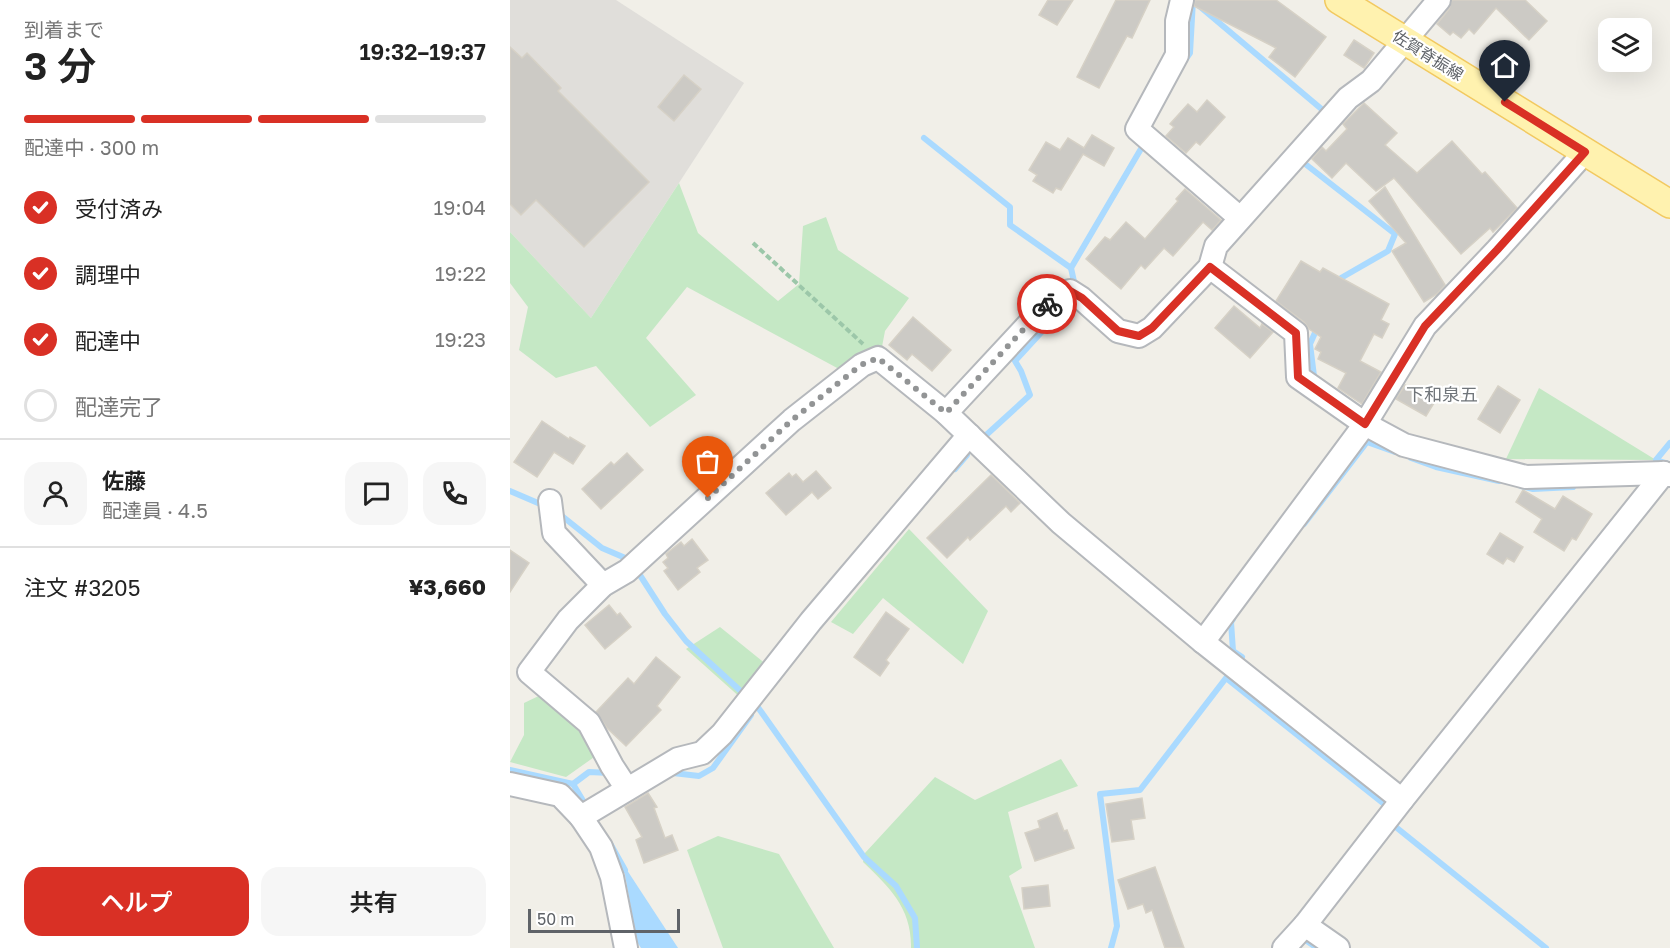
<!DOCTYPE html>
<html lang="ja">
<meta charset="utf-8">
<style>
:root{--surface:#fff;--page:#f6f6f6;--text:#222;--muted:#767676;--line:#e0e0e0;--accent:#d93025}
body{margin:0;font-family:"Golos Text","Noto Sans JP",sans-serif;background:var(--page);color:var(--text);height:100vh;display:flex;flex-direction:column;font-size:22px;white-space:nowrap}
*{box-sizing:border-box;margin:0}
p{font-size:20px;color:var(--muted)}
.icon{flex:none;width:33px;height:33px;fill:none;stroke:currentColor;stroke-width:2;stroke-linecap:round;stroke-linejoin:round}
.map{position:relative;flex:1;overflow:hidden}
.drawer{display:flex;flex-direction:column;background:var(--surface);width:510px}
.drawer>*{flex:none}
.fabs{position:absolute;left:1088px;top:18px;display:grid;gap:12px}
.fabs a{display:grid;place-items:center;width:54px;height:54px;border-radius:12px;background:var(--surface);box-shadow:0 6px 24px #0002;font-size:30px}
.scale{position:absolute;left:18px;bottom:15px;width:152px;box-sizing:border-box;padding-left:6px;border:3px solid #5f6368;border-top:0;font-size:16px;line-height:21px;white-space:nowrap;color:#5f6368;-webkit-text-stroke:4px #fff;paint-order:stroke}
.pin{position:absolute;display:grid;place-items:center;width:51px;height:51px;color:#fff;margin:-62px -26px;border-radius:50% 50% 50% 0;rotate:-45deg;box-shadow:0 0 6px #0007}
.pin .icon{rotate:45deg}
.courier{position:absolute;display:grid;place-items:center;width:60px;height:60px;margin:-30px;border:4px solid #d93025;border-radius:50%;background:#fff;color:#222;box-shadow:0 2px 8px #0007}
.headline em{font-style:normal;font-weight:600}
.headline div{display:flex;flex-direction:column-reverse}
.headline{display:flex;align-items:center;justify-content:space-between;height:102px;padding:0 24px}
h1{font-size:39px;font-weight:600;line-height:45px}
.bar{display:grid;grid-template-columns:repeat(4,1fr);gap:9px 6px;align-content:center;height:72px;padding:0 24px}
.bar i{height:8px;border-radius:4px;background:var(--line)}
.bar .selected{background:var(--accent)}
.bar p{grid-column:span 4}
.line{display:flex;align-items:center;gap:15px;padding:0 24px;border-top:2px solid var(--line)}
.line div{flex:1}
.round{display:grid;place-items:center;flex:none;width:63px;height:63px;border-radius:18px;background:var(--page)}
ol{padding:0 24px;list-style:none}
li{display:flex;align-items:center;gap:18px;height:66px}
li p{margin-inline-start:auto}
li .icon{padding:6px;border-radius:50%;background:var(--accent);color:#fff;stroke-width:4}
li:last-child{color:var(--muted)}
li i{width:33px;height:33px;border:3px solid var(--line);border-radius:50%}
.primary-button{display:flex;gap:12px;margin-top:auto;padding:12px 24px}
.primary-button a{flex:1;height:69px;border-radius:18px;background:var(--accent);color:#fff;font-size:24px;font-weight:600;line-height:69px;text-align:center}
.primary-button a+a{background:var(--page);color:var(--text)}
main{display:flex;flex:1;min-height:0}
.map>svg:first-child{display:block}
.industrial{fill:#e0deda}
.green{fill:#c5e8c5}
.water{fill:#aadaff}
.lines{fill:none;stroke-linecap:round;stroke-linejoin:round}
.stream{stroke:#aadaff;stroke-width:6}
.building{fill:#cccac5;stroke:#d6d1c6;stroke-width:1.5}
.minor-casing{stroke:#b5b8bc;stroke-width:26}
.major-casing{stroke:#f2c960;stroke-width:30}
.path{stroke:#9cc7a9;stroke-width:4;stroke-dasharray:6 3;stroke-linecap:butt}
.minor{stroke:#fff;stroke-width:22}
.major{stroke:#fff2af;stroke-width:27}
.done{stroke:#929495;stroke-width:6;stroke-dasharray:0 10.8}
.route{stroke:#d93025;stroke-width:8}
.labels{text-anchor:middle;stroke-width:4.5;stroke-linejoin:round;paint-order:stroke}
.street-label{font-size:16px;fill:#5f6368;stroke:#fff}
.neighbourhood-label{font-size:18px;fill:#70757a;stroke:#fff}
</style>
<main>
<section class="drawer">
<div class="headline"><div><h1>3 分</h1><p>到着まで</p></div><em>19:32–19:37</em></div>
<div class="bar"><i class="selected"></i><i class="selected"></i><i class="selected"></i><i></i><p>配達中 · 300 m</p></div>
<ol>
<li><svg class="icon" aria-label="check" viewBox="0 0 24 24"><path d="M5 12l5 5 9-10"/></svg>受付済み<p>19:04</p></li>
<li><svg class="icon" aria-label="check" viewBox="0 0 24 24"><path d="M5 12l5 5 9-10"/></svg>調理中<p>19:22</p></li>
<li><svg class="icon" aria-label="check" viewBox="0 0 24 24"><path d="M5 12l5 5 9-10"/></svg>配達中<p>19:23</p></li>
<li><i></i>配達完了</li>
</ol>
<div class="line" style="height:108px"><a class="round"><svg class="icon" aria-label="person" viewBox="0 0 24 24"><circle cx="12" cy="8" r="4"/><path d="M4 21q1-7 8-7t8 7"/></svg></a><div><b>佐藤</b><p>配達員 · 4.5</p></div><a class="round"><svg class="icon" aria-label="chat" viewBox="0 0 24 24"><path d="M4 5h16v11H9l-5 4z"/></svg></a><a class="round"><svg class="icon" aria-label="phone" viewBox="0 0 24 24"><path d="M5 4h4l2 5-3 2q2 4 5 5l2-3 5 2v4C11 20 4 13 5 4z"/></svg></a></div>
<div class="line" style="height:78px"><div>注文 #3205</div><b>¥3,660</b></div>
<div class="primary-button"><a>ヘルプ</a><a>共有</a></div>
</section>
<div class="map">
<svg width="1160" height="948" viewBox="0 0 1160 948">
<rect width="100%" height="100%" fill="#f1efe8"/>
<path class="industrial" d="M0,0H106L234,83L81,318L0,232Z"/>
<g class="green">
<path d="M169,183L188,233L268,301L289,284L293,226L316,217L328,250L399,298L375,331L371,352L343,357L329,369L177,287L136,338L186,395L140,427L86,366L46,378L9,350L18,307L0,283V232L81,318Z"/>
<path d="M1029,388L1146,460L996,459Z"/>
<path d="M399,529L478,611L453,664L373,598L343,634L321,622Z"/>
<path d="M210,627L257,665L232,699L176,649Z"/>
<path d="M37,692L76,727L87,755L56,777L0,762L14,735V703Z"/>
<path d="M551,759L568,786L498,812L512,868L499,876L525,948H401C402,908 379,887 353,862L355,853L425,777L465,800Z"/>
<path d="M208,836L269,854L324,948H213L177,850Z"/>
</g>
<path class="water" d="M113,864L168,948H131L127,942Z"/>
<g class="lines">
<g class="stream">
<path d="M688,5L815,112L813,114"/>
<path d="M673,63L680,53L683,0"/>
<path d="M414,138L500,207V225L561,268"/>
<path d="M794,163L885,234L878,251L831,278L828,284"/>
<path d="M565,286L561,268L635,142"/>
<path d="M806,378L804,376L800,344L808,326"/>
<path d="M474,437L520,395L511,371L505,361L561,300"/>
<path d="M901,458L926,467L989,481"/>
<path d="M1159,464L1146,460L1160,443"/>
<path d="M445,469L457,455"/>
<path d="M1011,486L1023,489L1063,487"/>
<path d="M0,491L35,506"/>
<path d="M47,512L92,548L120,560"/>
<path d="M794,524L857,442L885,452"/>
<path d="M126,569L155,614L176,641L247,706L354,857L386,886L405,918L407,948"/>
<path d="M723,619L721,622L723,651L732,657"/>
<path d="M0,770L63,784L78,809"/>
<path d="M163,773L189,776L203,768L241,715"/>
<path d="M63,784L79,772L100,773"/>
<path d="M887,828L1036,948"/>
<path d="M101,845L115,870"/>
<path d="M797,941L807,948"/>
<path d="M601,948L607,926L590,794L630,790L716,678L874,804"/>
</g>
</g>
<g class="building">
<path d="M538,0H563L547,25L529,15Z"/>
<path d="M606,0H640L622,38L617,36L589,88L567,77Z"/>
<path d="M685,0H766L816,37L785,77L759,57L766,48L684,6Z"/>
<path d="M942,0H1015L1037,21L1019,40L986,8L964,34L959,29L951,38L943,32L940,35L927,24L939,9Z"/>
<path d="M844,40L864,53L854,68L834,55Z"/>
<path d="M0,47L12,58L17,53L51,88L48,91L139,182L74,247L26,200L11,215L0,204Z"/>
<path d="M174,75L191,89L164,121L148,107Z"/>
<path d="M697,100L715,117L690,145L686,142L676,153L656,136L664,127L660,124L678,104L687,112Z"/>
<path d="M854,103L887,133L875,145L907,173L942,141L972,174L975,172L1007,208L983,232L980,228L951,254L884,178L866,191L836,163L822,178L802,159L812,147L816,151L837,129L833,124Z"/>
<path d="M582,135L604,148L594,166L573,154L551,190L546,188L543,193L523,181L527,175L519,170L536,142L550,150L558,138L574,148Z"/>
<path d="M875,187L935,285L927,294L914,302L882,251L896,243L859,201Z"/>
<path d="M675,189L711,220L702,230L693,222L663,256L654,248L635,269L631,265L611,289L576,259L595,237L600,240L616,222L635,239L668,201L666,199Z"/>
<path d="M791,261L810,272L813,268L879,304L871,320L879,324L872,338L864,334L850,361L871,372L852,404L828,388L836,373L808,359L811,352L805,349L811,337L799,329L794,322L766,301Z"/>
<path d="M724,306L750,328L752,324L763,332L740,358L705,328Z"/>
<path d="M403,317L441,350L422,371L402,354L397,360L379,345Z"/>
<path d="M895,385L924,403L916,416L886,399Z"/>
<path d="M988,386L1010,400L990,433L968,419Z"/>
<path d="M32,421L59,439L60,437L75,446L63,464L44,452L27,477L4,462Z"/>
<path d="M117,453L133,470L91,509L72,489L101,462L104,465Z"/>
<path d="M306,471L321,488L308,499L302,492L276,515L256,493L279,473L282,477L286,474L293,482Z"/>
<path d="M481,475L510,503L501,512L496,506L460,540L458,537L437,558L417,538Z"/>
<path d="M1013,490L1045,509L1053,496L1082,514L1066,540L1062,538L1054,551L1024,532L1032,519L1006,502Z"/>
<path d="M990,533L1013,547L1004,562L997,558L993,564L977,554Z"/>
<path d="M182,539L198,560L187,568L190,572L168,590L154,571L158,568L153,562L158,558L156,554L171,542L174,546Z"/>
<path d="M0,550L19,563L0,592Z"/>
<path d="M99,605L107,615L110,613L121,627L95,649L75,625Z"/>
<path d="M376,612L399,629L376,660L379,663L370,676L344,657Z"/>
<path d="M146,657L170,677L147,706L151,710L116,746L97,728L86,712L118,678L124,684Z"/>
<path d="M138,793L147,807L144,808L155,838L162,835L168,850L134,863L126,840L132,837L115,807Z"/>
<path d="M632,798L635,818L621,820L624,839L602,842L596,804Z"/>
<path d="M547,813L554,831L557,830L564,848L525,861L515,833L530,828L528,821Z"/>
<path d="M645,867L663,918L674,948H655L642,910L636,913L633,904L618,909L608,880Z"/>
<path d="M538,885L540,906L514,909L512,888Z"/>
</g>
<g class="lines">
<defs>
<g id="minor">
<path d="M672,0L667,21V55L627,129L730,218"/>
<path d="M700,267L786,333L788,377L855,424L894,445L1016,477L1154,473"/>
<path d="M436,413L542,299L560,291L571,298L608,331L629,336L642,328L700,267L706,246L838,98L861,81L929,0"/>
<path d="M40,501L44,533L93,585"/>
<path d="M693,642L855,424L915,326L987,250L1075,152"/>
<path d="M0,784L50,795L71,817L91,847L102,877L116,948"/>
<path d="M117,789L102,766L79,723L19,672L58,620L93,585L117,571L282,420L352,365L368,358L436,413L551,523L693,642L892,800"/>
<path d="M71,817L168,759L192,753L212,734L301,621L459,435"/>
<path d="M795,925L828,948"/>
<path d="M774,948L795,925L892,800L1154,473L1160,475"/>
</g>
<path id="major" d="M829,0L1160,204"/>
</defs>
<use href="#minor" class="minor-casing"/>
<use href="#major" class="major-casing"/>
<path class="path" d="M243,243L353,344"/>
<use href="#minor" class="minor"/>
<use href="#major" class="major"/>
</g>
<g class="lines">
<path class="done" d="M198,498L282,420L351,365L368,358L436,413L537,304"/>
<path class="route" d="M537,304L542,299L560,291L572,298L608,331L629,336L642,328L700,267L786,333L788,377L855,424L915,326L987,250L1075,152L995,102"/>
</g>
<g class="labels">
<g class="street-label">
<text transform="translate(918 55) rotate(32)" y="6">佐賀脊振線</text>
</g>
<g class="neighbourhood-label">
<text x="932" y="401">下和泉五</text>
</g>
</g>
</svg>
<div class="fabs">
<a><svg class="icon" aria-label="layers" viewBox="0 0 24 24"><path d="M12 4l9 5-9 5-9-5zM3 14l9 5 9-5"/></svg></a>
</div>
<div class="scale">50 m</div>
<div class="pin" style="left:198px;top:498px;background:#ea580c"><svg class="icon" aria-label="bag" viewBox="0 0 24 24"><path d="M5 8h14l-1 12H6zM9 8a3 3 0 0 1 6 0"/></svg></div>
<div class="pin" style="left:995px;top:102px;background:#1f2937"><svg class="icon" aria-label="home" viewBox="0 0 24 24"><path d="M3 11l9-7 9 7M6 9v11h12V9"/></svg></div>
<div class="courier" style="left:537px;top:304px"><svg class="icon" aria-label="bike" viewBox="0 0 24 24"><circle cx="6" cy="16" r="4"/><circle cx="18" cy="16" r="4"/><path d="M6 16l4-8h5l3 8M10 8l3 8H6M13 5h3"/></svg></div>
</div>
</main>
